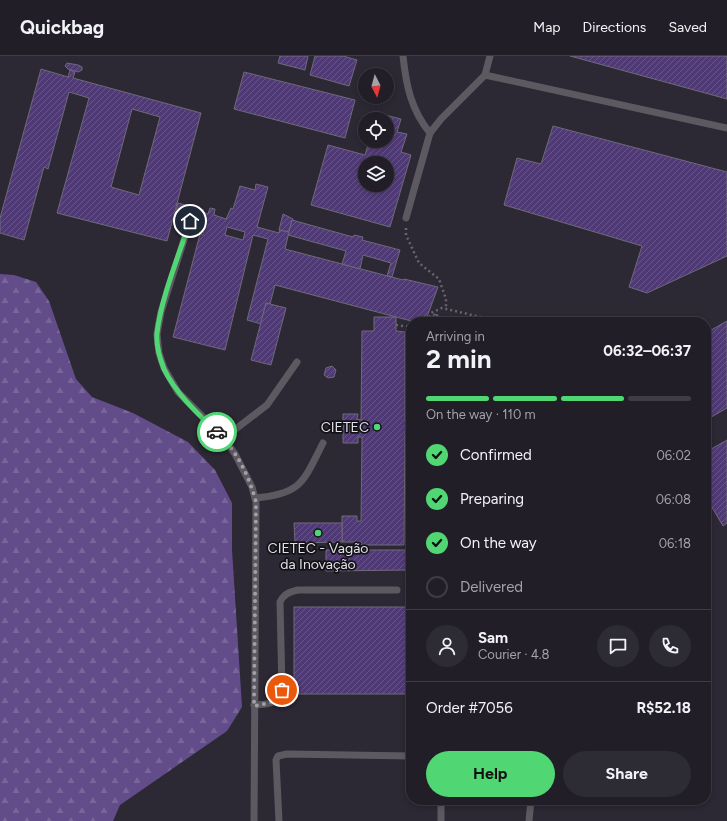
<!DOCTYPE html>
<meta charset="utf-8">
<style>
:root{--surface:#211e27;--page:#2d2b33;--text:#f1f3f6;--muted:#a2a2a7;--line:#3e3c44;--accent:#51d674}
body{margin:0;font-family:Figtree,sans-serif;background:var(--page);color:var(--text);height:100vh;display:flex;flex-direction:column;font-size:15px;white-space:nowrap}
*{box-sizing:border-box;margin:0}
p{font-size:13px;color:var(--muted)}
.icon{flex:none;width:22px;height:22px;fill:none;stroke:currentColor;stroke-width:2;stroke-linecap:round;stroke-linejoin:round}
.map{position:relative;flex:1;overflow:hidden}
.panel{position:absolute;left:406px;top:261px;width:305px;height:488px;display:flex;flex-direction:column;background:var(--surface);border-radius:16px;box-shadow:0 2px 6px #0003,0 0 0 1px var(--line)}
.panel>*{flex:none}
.needle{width:26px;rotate:174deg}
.fabs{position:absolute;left:358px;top:12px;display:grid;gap:8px}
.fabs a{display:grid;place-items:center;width:36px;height:36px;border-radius:50%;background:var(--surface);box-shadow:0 2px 6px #0003,0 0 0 1px var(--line);font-size:20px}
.pin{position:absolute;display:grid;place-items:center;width:34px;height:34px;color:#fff;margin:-17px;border:2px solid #fff;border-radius:50%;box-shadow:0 1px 4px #0007}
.courier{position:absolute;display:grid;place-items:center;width:40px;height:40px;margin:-20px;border:3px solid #51d674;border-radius:50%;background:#fff;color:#222;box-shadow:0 1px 5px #0007}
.headline em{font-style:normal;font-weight:700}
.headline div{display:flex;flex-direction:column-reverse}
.headline{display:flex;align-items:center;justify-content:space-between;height:68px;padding:0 20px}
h1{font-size:26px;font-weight:700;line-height:30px}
.bar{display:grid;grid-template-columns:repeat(4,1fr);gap:6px 4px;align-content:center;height:48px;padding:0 20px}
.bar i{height:5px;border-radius:3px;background:var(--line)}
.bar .active{background:var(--accent)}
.bar p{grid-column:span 4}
.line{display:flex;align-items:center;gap:10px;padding:0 20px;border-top:1px solid var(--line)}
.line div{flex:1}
.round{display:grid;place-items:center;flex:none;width:42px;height:42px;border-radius:21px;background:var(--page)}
ol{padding:0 20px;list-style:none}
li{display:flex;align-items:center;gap:12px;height:44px}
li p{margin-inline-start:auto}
li .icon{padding:4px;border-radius:50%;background:var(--accent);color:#111;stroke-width:4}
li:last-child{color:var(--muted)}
li i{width:22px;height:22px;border:2px solid var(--line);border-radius:50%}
.button{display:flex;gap:8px;margin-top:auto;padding:8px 20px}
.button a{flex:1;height:46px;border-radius:24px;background:var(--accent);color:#111;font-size:16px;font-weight:700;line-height:46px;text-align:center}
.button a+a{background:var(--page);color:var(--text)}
header{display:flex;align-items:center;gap:24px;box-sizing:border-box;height:56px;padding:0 20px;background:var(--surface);border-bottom:1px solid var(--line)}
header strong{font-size:19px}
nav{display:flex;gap:22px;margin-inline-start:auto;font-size:14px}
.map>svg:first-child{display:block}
.forest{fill:url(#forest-firs)}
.building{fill:url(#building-hatch);stroke:#6e6a78;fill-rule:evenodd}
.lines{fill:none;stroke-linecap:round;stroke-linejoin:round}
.path{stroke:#68656f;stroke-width:2.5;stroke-dasharray:2 3;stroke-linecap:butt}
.service{stroke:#5c5a60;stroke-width:7}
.done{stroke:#a29fa8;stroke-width:4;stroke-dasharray:0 7.2}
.route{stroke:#51d674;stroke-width:5}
.poi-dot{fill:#51d674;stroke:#131217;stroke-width:1.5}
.labels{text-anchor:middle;stroke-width:3.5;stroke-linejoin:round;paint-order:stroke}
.poi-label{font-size:14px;fill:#e1dfe7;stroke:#131217;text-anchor:end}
</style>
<header>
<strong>Quickbag</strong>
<nav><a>Map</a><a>Directions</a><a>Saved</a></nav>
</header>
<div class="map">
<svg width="727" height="765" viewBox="0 0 727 765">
<defs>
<pattern id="forest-firs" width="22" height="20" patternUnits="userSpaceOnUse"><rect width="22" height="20" fill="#624d8a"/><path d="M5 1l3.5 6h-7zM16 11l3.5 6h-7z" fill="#78669a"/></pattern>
<pattern id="building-hatch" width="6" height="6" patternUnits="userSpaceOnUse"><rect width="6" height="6" fill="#503a75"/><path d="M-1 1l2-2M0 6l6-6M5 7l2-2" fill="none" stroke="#695689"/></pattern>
</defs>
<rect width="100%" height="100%" fill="#2c2834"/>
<path class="forest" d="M0,218L14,219L36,226L49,245L76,323L92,341L133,357L188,386L215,414L232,447V494L242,651L227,675L120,749L113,765H0Z"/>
<g class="building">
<path d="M280,0H308L305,14L278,7Z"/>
<path d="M315,0H343L357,4L349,30L310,19Z"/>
<path d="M570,0H727V43Z"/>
<path d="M67,7L78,9L82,11V14L78,16L68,13L65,10Z"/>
<path d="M41,13L68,21L70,14L75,16L73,22L201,57L167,185L57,157L89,42L69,36L48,113L44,111L24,184L0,177V162ZM132,53L160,61L139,139L111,131Z"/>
<path d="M244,16L355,44L345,82L234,53Z"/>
<path d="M377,57L401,63L397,76L407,78L401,96L411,99L390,171L311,149L328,89L365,99L369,85H387V63H375ZM365,107H387V129H365Z"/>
<path d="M553,70L727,116V200L647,237L629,231L642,190L504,149L517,102L541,108Z"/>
<path d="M256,128L268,131L257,171L279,177L280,174L289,176L285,193L403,224L404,223L438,231L427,261L431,263L430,266H415L275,229L270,248L266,247L261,268L247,264L268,183L253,179L225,294L173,281L200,178L203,179L206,166L175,159L178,147L204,154L203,156L208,158L210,152L215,153L214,159L226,163L231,152L233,153L240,130L255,134ZM227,171L245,176L243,184L225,179Z"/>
<path d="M283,158L293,163L289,176L279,174Z"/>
<path d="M292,164L353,181L354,179L363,181L362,184L400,194L392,221L387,220L391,207L363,199L360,213L342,208L346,195L288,179Z"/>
<path d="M266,247L286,252L271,309L251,304Z"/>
<path d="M434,258L438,259V266H430Z"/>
<path d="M374,261H396V275L405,276V365H411V377H405L404,489H361V486H342V460H357V465H361L362,381H358V387H343V358H358L357,363L361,364L362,275H374Z"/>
<path d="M727,265V352L706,364V277Z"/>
<path d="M332,310L336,314L334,321L328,322L324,319L326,312Z"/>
<path d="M727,384V467L723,470L706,441V396Z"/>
<path d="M294,467H342V486L295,487Z"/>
<path d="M326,494H411V514L326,515Z"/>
<rect x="294" y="551" width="117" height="87"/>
</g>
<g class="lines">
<g class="path">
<path d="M406,172V179L419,207L439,223L446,243V252"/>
<path d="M428,266L431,257L442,252L502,266"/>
<path d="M396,269L411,271"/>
</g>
<g class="service">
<path d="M403,0C406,29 411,54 430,77"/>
<path d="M485,19L727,72"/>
<path d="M406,162L430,77L441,63L485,19L490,0"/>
<path d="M190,165L161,256L157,278L159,297L164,312L178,336L224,382L235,398L252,431L256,446L254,765"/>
<path d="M224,382L267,349L297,306"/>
<path d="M255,442C302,438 303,426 323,387"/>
<path d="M254,649C267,648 279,649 282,634L280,546C284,538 289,536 298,534H397"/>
<path d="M279,765L276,704L278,700L287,698L411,700"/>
<path d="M441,765V744"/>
<path d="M529,765L531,744"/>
</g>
</g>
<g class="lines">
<path class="done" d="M217,376C237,395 249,420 256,446L254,650L278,645L282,634"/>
<path class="route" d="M190,165C179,199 161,242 157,277C156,288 160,303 164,313C176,338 198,358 217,376"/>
</g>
<g class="poi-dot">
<circle cx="377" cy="371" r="4"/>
<circle cx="318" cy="477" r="4"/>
</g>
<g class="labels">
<g class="poi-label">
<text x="369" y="376">CIETEC</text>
<text x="318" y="497" text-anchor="middle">CIETEC - Vagão<tspan x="318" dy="16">da Inovação</tspan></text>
</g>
</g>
</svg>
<div class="fabs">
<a><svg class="needle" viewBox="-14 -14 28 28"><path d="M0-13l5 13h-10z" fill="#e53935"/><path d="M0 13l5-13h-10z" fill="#a2a2a7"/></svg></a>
<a><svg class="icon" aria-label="locate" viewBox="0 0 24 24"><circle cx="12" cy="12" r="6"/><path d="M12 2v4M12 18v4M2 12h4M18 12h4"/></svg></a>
<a><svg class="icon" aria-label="layers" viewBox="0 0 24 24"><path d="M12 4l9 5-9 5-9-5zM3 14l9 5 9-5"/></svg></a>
</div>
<div class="pin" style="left:282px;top:634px;background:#ea580c"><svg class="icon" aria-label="bag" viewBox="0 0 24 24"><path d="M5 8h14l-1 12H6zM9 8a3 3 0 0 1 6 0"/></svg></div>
<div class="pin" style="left:190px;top:165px;background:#1f2937"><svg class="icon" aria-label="home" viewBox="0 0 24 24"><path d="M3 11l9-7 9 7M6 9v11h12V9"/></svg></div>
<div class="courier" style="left:217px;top:376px"><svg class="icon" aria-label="car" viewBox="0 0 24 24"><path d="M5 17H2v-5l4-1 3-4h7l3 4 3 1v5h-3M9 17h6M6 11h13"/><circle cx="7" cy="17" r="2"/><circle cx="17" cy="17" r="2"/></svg></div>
<section class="panel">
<div class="headline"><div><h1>2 min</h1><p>Arriving in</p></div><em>06:32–06:37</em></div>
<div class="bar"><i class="active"></i><i class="active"></i><i class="active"></i><i></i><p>On the way · 110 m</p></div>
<ol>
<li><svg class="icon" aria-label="check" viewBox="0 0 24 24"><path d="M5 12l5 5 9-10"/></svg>Confirmed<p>06:02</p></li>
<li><svg class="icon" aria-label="check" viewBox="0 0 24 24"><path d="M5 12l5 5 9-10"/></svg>Preparing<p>06:08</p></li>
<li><svg class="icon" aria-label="check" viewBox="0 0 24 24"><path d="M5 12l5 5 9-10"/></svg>On the way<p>06:18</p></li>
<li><i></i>Delivered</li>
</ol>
<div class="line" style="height:72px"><a class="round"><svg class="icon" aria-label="person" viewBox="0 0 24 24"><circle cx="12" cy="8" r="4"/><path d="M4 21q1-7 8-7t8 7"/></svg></a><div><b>Sam</b><p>Courier · 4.8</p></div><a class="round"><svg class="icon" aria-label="chat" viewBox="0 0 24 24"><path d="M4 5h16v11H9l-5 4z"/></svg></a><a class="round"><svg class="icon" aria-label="phone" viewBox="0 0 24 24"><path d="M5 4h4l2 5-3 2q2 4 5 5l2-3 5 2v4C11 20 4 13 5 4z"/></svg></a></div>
<div class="line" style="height:52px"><div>Order #7056</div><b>R$52.18</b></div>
<div class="button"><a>Help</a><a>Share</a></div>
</section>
</div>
